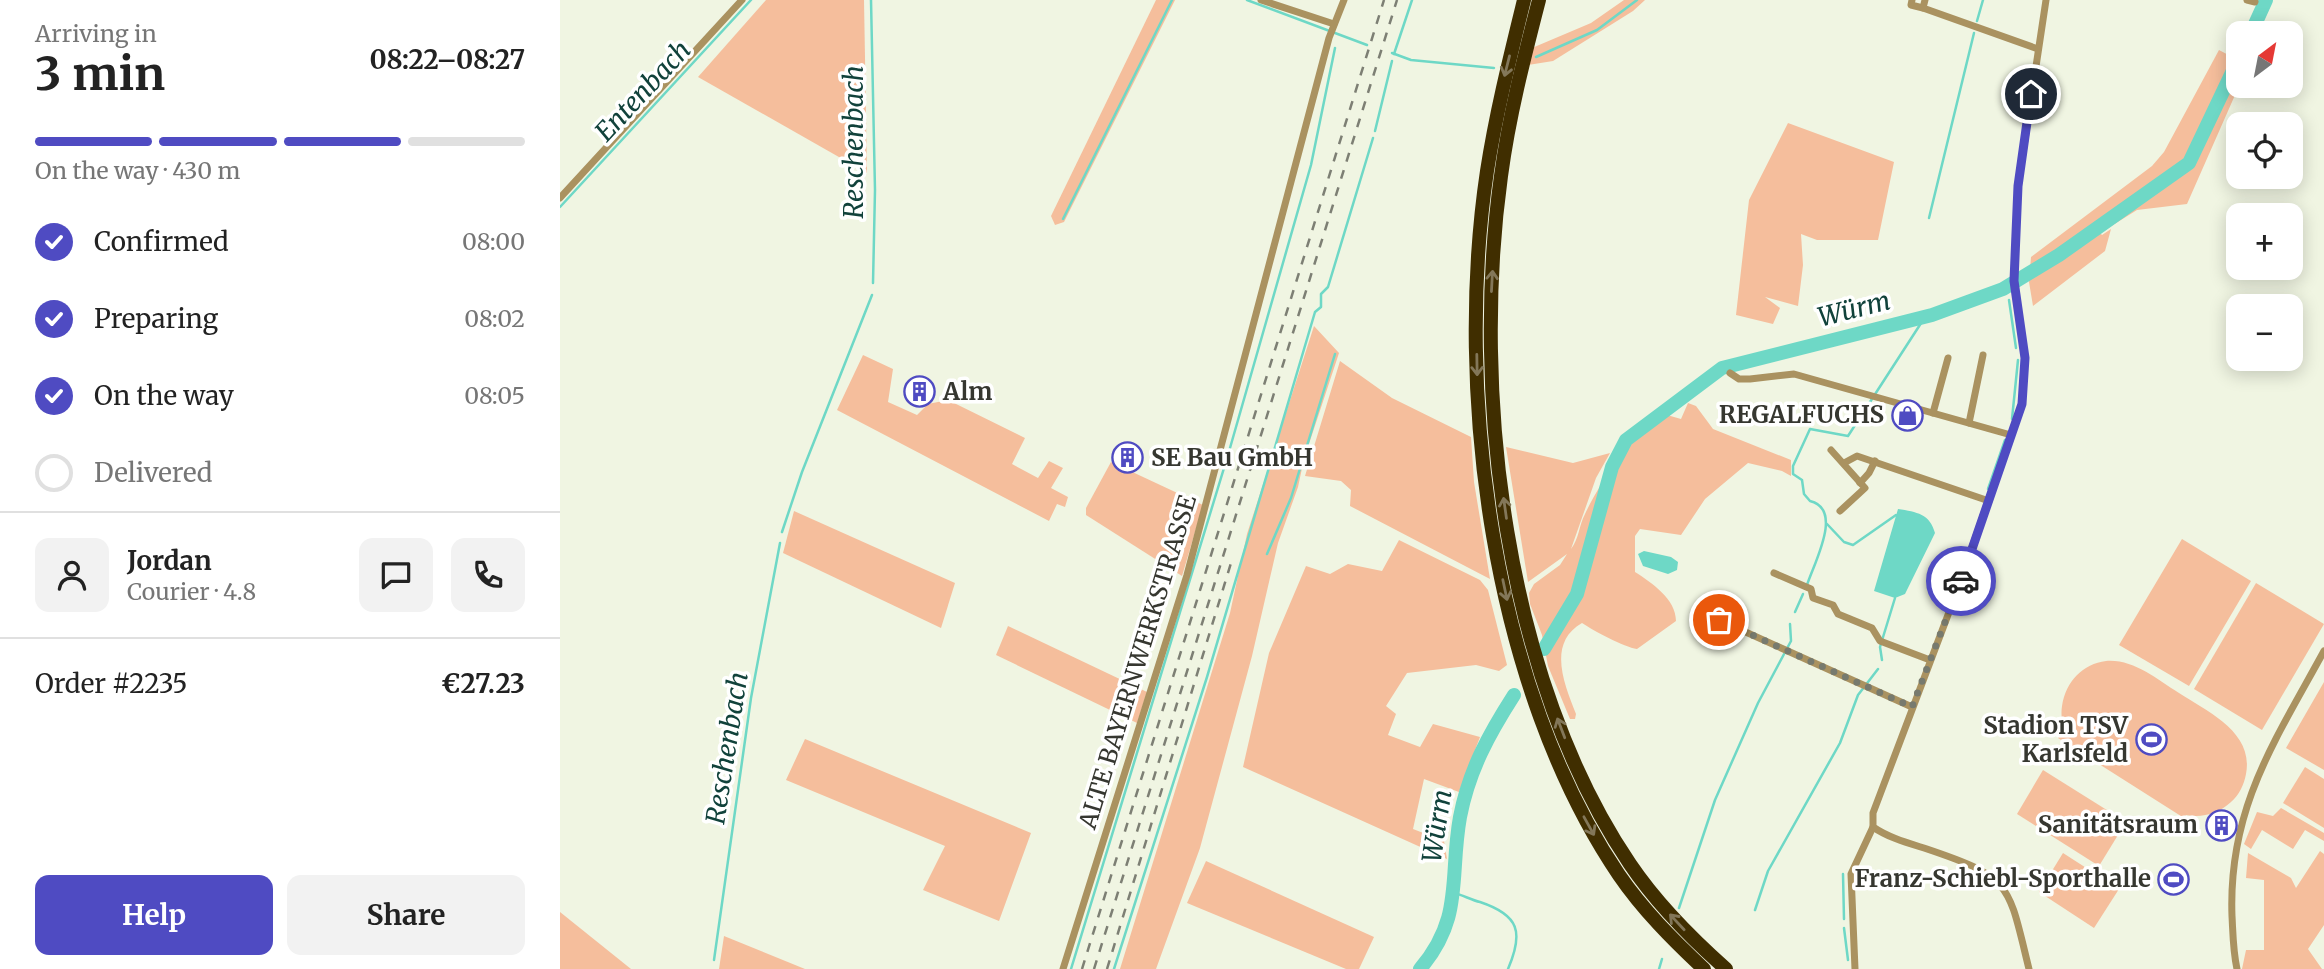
<!DOCTYPE html>
<meta charset="utf-8">
<style>
:root{--surface:#fff;--page:#f2f2f2;--text:#222;--muted:#767676;--line:#e0e0e0;--accent:#4f4bc2}
body{margin:0;font-family:Merriweather,serif;background:var(--page);color:var(--text);height:100vh;display:flex;flex-direction:column;font-size:26px;white-space:nowrap}
*{box-sizing:border-box;margin:0}
p{font-size:23px;color:var(--muted)}
.icon{flex:none;width:38px;height:38px;fill:none;stroke:currentColor;stroke-width:2;stroke-linecap:round;stroke-linejoin:round}
.map{position:relative;flex:1;overflow:hidden}
.details{display:flex;flex-direction:column;background:var(--surface);width:560px}
.details>*{flex:none}
.needle{width:46px;rotate:32deg}
.controls{position:absolute;left:1666px;top:21px;display:grid;gap:14px}
.controls a{display:grid;place-items:center;width:77px;height:77px;border-radius:14px;background:var(--surface);box-shadow:0 4px 18px #0003;font-size:35px}
.pin{position:absolute;display:grid;place-items:center;width:60px;height:60px;color:#fff;margin:-30px;border:4px solid #fff;border-radius:50%;box-shadow:0 2px 7px #0007}
.courier{position:absolute;display:grid;place-items:center;width:70px;height:70px;margin:-35px;border:5px solid #4f4bc2;border-radius:50%;background:#fff;color:#222;box-shadow:0 2px 9px #0007}
.head em{font-style:normal;font-weight:700}
.head div{display:flex;flex-direction:column-reverse}
.head{display:flex;align-items:center;justify-content:space-between;height:119px;padding:0 35px}
h1{font-size:46px;font-weight:700;line-height:52px}
.bar{display:grid;grid-template-columns:repeat(4,1fr);gap:10px 7px;align-content:center;height:84px;padding:0 35px}
.bar i{height:9px;border-radius:5px;background:var(--line)}
.bar .on{background:var(--accent)}
.bar p{grid-column:span 4}
.line{display:flex;align-items:center;gap:18px;padding:0 35px;border-top:2px solid var(--line)}
.line div{flex:1}
.round{display:grid;place-items:center;flex:none;width:74px;height:74px;border-radius:14px;background:var(--page)}
ol{padding:0 35px;list-style:none}
li{display:flex;align-items:center;gap:21px;height:77px}
li p{margin-inline-start:auto}
li .icon{padding:7px;border-radius:50%;background:var(--accent);color:#fff;stroke-width:4}
li:last-child{color:var(--muted)}
li i{width:38px;height:38px;border:4px solid var(--line);border-radius:50%}
.button{display:flex;gap:14px;margin-top:auto;padding:14px 35px}
.button a{flex:1;height:80px;border-radius:14px;background:var(--accent);color:#fff;font-size:28px;font-weight:700;line-height:80px;text-align:center}
.button a+a{background:var(--page);color:var(--text)}
main{display:flex;flex:1;min-height:0}
.map>svg:first-child{display:block}
.green{fill:#f5be9c}
.water{fill:#6ed8c6}
.lines{fill:none;stroke-linecap:round;stroke-linejoin:round}
.stream{stroke:#6ed8c6;stroke-width:2.5}
.river{stroke:#6ed8c6;stroke-width:14}
.street{stroke:#aa9260;stroke-width:7}
.highway{stroke:#402e00;stroke-width:14}
.rail{stroke:#7d7f74;stroke-width:2.5;stroke-dasharray:9 9;stroke-linecap:butt}
.oneway{stroke:#837759}
.done{stroke:#777a6e;stroke-width:7;stroke-dasharray:0 12.6}
.route{stroke:#4f4bc2;stroke-width:9}
.labels{text-anchor:middle;stroke-width:7;stroke-linejoin:round;paint-order:stroke}
.poi-label{font-size:24px;font-weight:bold;fill:#363730;stroke:#fff;text-anchor:end}
.street-label{font-size:24px;fill:#363730;stroke:#fff}
.water-label{font-size:26px;font-style:italic;fill:#11423b;stroke:#fff}
</style>
<main>
<section class="details">
<div class="head"><div><h1>3 min</h1><p>Arriving in</p></div><em>08:22–08:27</em></div>
<div class="bar"><i class="on"></i><i class="on"></i><i class="on"></i><i></i><p>On the way · 430 m</p></div>
<ol>
<li><svg class="icon" aria-label="check" viewBox="0 0 24 24"><path d="M5 12l5 5 9-10"/></svg>Confirmed<p>08:00</p></li>
<li><svg class="icon" aria-label="check" viewBox="0 0 24 24"><path d="M5 12l5 5 9-10"/></svg>Preparing<p>08:02</p></li>
<li><svg class="icon" aria-label="check" viewBox="0 0 24 24"><path d="M5 12l5 5 9-10"/></svg>On the way<p>08:05</p></li>
<li><i></i>Delivered</li>
</ol>
<div class="line" style="height:126px"><a class="round"><svg class="icon" aria-label="person" viewBox="0 0 24 24"><circle cx="12" cy="8" r="4"/><path d="M4 21q1-7 8-7t8 7"/></svg></a><div><b>Jordan</b><p>Courier · 4.8</p></div><a class="round"><svg class="icon" aria-label="chat" viewBox="0 0 24 24"><path d="M4 5h16v11H9l-5 4z"/></svg></a><a class="round"><svg class="icon" aria-label="phone" viewBox="0 0 24 24"><path d="M5 4h4l2 5-3 2q2 4 5 5l2-3 5 2v4C11 20 4 13 5 4z"/></svg></a></div>
<div class="line" style="height:91px"><div>Order #2235</div><b>€27.23</b></div>
<div class="button"><a>Help</a><a>Share</a></div>
</section>
<div class="map">
<svg width="1764" height="969" viewBox="0 0 1764 969">
<rect width="100%" height="100%" fill="#f0f5e2"/>
<g class="green">
<path d="M206,0H304L307,173L138,77Z"/>
<path d="M596,0H615L504,222L495,225L491,216Z"/>
<path d="M1064,0H1085L1073,11L993,61L968,65L972,48L1031,23Z"/>
<path d="M1659,50L1678,60L1679,86L1627,204L1577,210L1540,233L1542,235L1551,229L1545,251L1473,306L1469,282L1471,257L1592,166L1604,152Z"/>
<path d="M1228,123L1334,162L1318,240H1257L1241,234L1243,265L1238,306L1205,297L1220,308L1213,324L1176,315L1189,200Z"/>
<path d="M754,326L779,353L744,459L738,487L718,543L692,656L640,848L596,969H560L670,613L687,534Z"/>
<path d="M303,355L333,369L328,402L357,415L368,404L388,400L465,438L452,464L478,478L489,461L503,468L491,488L508,497L505,507L497,504L489,521L277,410Z"/>
<path d="M780,361L832,398L911,437L914,482L930,579L790,506L791,490L781,481L745,476Z"/>
<path d="M1128,403L1136,406L1153,429L1231,460V476L1222,471L1188,463L1145,499L1121,535L1080,529L1075,536V572C1092,583 1116,599 1116,621L1077,649C1064,647 1034,631 1022,623C987,643 1004,684 1016,714L1015,719H1010L988,666L982,635L970,604L969,593L974,584L1000,565L1007,554L968,582L946,447L1013,463L1050,453L1036,478L1011,549C1019,539 1019,525 1025,514C1039,484 1076,427 1107,415L1121,419Z"/>
<path d="M551,462L643,505L622,576L526,515V508Z"/>
<path d="M234,511L395,583L381,628L223,553Z"/>
<path d="M1622,539L1691,581L1629,686L1559,645Z"/>
<path d="M839,540L920,580L928,590L947,665L939,671L916,665L847,673L826,706L836,714L828,735L860,747L873,724L920,737L899,792L864,779L853,829L884,841L887,859L683,767L709,653L746,566L770,574L788,564L822,571Z"/>
<path d="M1696,583L1764,624L1702,730L1634,689Z"/>
<path d="M448,626L587,692L577,723L436,655Z"/>
<path d="M1546,661C1574,659 1596,679 1619,693C1648,712 1694,732 1686,774C1684,785 1679,795 1671,802C1658,814 1642,818 1626,815L1624,818L1498,738C1505,725 1500,719 1502,706C1506,681 1523,664 1546,661Z"/>
<path d="M1764,682V770L1726,748Z"/>
<path d="M245,739L471,833L439,921L363,890L385,846L226,780Z"/>
<path d="M1745,767L1764,779V828L1723,803Z"/>
<path d="M1483,770L1566,822L1539,866L1457,814Z"/>
<path d="M1721,808L1764,833V841L1745,830L1733,849L1702,830L1691,849L1684,844L1697,812L1713,816Z"/>
<path d="M1760,851L1764,854V925L1748,949L1762,969H1682L1686,950H1704V880L1686,878L1688,853L1731,878L1736,888Z"/>
<path d="M1503,853L1559,889L1534,928L1479,892Z"/>
<path d="M646,861L814,937L799,969H786L627,903Z"/>
<path d="M0,912L71,969H0Z"/>
<path d="M164,936L245,969H159Z"/>
</g>
<g class="water">
<path d="M1338,509C1357,512 1370,514 1375,533L1345,594L1335,598L1314,591Z"/>
<path d="M1084,551L1111,557L1118,562L1117,570L1108,574L1083,566L1078,554Z"/>
</g>
<g class="lines">
<g class="stream">
<path d="M311,0L315,190L313,283"/>
<path d="M687,0L807,45"/>
<path d="M1417,21L1423,0"/>
<path d="M832,53L851,60L934,68"/>
<path d="M834,54L852,0"/>
<path d="M976,57L1037,30L1077,0"/>
<path d="M815,131L832,61"/>
<path d="M0,207L191,0"/>
<path d="M1369,218L1414,33"/>
<path d="M503,219L612,0"/>
<path d="M1449,290V286"/>
<path d="M1449,300L1456,348"/>
<path d="M1452,419L1458,360"/>
<path d="M1428,489L1445,440"/>
<path d="M1267,524L1284,542L1293,545L1336,515"/>
<path d="M222,532L242,472L312,295"/>
<path d="M707,554L731,498L775,354"/>
<path d="M1247,585C1254,563 1284,509 1250,501L1244,494L1242,480L1233,474V466L1250,429L1288,436L1365,317"/>
<path d="M1235,612L1243,594"/>
<path d="M1322,660L1320,647L1335,598"/>
<path d="M1283,874L1284,919"/>
<path d="M894,893C903,895 911,900 920,902C959,915 964,932 948,969"/>
<path d="M1119,908L1155,800L1198,703L1231,641L1230,624"/>
<path d="M1195,910L1208,871L1280,743L1298,695L1318,669"/>
<path d="M1284,928L1288,960"/>
<path d="M154,960L191,698L220,543"/>
<path d="M511,969L668,455L751,165L775,48"/>
<path d="M554,969L647,677L755,312L761,307V294L768,287L813,138"/>
<path d="M1099,969L1102,959"/>
</g>
<g class="river">
<path d="M1691,33L1706,0"/>
<path d="M984,649L1017,594L1052,467L1066,440L1162,368L1372,315L1443,289L1499,255L1629,163L1678,60"/>
<path d="M860,969C904,917 889,878 900,817C909,770 929,734 954,695"/>
</g>
<g class="street">
<path d="M701,0L774,24"/>
<path d="M1352,0L1351,5L1363,8"/>
<path d="M1365,0L1363,8L1478,49"/>
<path d="M1687,0L1695,2"/>
<path d="M0,198L182,0"/>
<path d="M1170,373L1179,379H1190L1234,374L1451,435"/>
<path d="M1373,413L1388,358"/>
<path d="M1409,423L1423,355"/>
<path d="M1271,450L1305,488L1280,511"/>
<path d="M1284,463L1297,456L1429,501"/>
<path d="M1300,483L1309,473L1315,461"/>
<path d="M1214,573L1251,589L1253,598L1273,605L1278,614L1312,628L1320,641L1370,660"/>
<path d="M1159,620L1352,707"/>
<path d="M503,969L627,575L769,38L784,0"/>
<path d="M1295,969L1291,874L1313,827"/>
<path d="M1469,969C1448,884 1453,878 1367,849C1348,843 1329,838 1313,827V813L1394,599L1462,404L1465,358L1454,281L1458,186L1486,0"/>
<path d="M1677,969C1673,951 1673,934 1672,916C1668,808 1715,741 1764,651"/>
</g>
<g class="highway">
<path d="M964,0C950,57 936,113 927,171C894,391 932,688 1059,875C1083,910 1113,940 1144,969"/>
<path d="M979,0C964,58 949,116 941,176C911,392 945,680 1070,864C1097,904 1131,938 1166,969"/>
</g>
<g class="rail">
<path d="M522,969L824,0"/>
<path d="M534,969L837,0"/>
<path d="M547,969L671,563"/>
</g>
</g>
<defs><path id="oneway-shaft" d="M-6 0H5M1.5-3L5.5 0L1.5 3" fill="none" stroke-width="1.6" stroke-linecap="round" stroke-linejoin="round" transform="scale(1.75)"/></defs>
<g class="oneway">
<use href="#oneway-shaft" transform="translate(947 66) rotate(104)"/>
<use href="#oneway-shaft" transform="translate(932 281) rotate(-87)"/>
<use href="#oneway-shaft" transform="translate(917 365) rotate(89)"/>
<use href="#oneway-shaft" transform="translate(945 508) rotate(-98)"/>
<use href="#oneway-shaft" transform="translate(945 590) rotate(78)"/>
<use href="#oneway-shaft" transform="translate(1001 728) rotate(-111)"/>
<use href="#oneway-shaft" transform="translate(1029 826) rotate(61)"/>
<use href="#oneway-shaft" transform="translate(1117 922) rotate(-133)"/>
</g>
<g class="lines">
<path class="done" d="M1159,620L1352,707L1401,581"/>
<path class="route" d="M1401,581L1462,404L1465,358L1454,281L1458,186L1471,94"/>
</g>
<defs>
<symbol id="building-ring" viewBox="-11 -11 22 22"><circle r="9.5" fill="#fff" stroke="#4f4bc2" stroke-width="1.5"/><path d="M-4-6H4V6H1V3H-1V6H-4ZM-2.5-4.3h1.7v1.8h-1.7ZM.8-4.3h1.7v1.8H.8ZM-2.5-1h1.7V.8h-1.7ZM.8-1h1.7V.8H.8Z" fill="#4f4bc2"/></symbol>
<symbol id="shop-ring" viewBox="-11 -11 22 22"><circle r="9.5" fill="#fff" stroke="#4f4bc2" stroke-width="1.5"/><path d="M-5-2.5h2.3a2.7 3.5 0 0 1 5.4 0H5L5.5 6h-11ZM-1.5-2.5h3a1.5 2.3 0 0 0-3 0Z" fill="#4f4bc2"/></symbol>
<symbol id="stadium-ring" viewBox="-11 -11 22 22"><circle r="9.5" fill="#fff" stroke="#4f4bc2" stroke-width="1.5"/><path d="M0-5a6.5 5 0 1 0 0 10a6.5 5 0 1 0 0-10ZM-3.5-1.8h7v3.6h-7Z" fill="#4f4bc2"/></symbol>
</defs>
<g fill-rule="evenodd">
<use href="#building-ring" x="342" y="374" width="35" height="35"/>
<use href="#shop-ring" x="1330" y="398" width="35" height="35"/>
<use href="#building-ring" x="550" y="440" width="35" height="35"/>
<use href="#stadium-ring" x="1574" y="722" width="35" height="35"/>
<use href="#building-ring" x="1644" y="808" width="35" height="35"/>
<use href="#stadium-ring" x="1596" y="862" width="35" height="35"/>
</g>
<g class="labels">
<g class="poi-label">
<text x="383" y="400" text-anchor="start">Alm</text>
<text x="1324" y="423">REGALFUCHS</text>
<text x="591" y="466" text-anchor="start">SE Bau GmbH</text>
<text x="1568" y="734">Stadion TSV<tspan x="1568" dy="28">Karlsfeld</tspan></text>
<text x="1638" y="833">Sanitätsraum</text>
<text x="1591" y="887">Franz-Schiebl-Sporthalle</text>
</g>
<g class="street-label">
<text transform="translate(578 662) rotate(-73)" y="8">ALTE BAYERNWERKSTRASSE</text>
</g>
<g class="water-label">
<text transform="translate(83 91) rotate(-47)" y="9">Entenbach</text>
<text transform="translate(294 142) rotate(-90)" y="9">Reschenbach</text>
<text transform="translate(1294 309) rotate(-14)" y="9">Würm</text>
<text transform="translate(167 748) rotate(-81)" y="9">Reschenbach</text>
<text transform="translate(877 826) rotate(-81)" y="9">Würm</text>
</g>
</g>
</svg>
<div class="controls">
<a><svg class="needle" viewBox="-14 -14 28 28"><path d="M0-13l5 13h-10z" fill="#e53935"/><path d="M0 13l5-13h-10z" fill="#767676"/></svg></a>
<a><svg class="icon" aria-label="locate" viewBox="0 0 24 24"><circle cx="12" cy="12" r="6"/><path d="M12 2v4M12 18v4M2 12h4M18 12h4"/></svg></a>
<a>+</a>
<a>−</a>
</div>
<div class="pin" style="left:1159px;top:620px;background:#ea580c"><svg class="icon" aria-label="bag" viewBox="0 0 24 24"><path d="M5 8h14l-1 12H6zM9 8a3 3 0 0 1 6 0"/></svg></div>
<div class="pin" style="left:1471px;top:94px;background:#1f2937"><svg class="icon" aria-label="home" viewBox="0 0 24 24"><path d="M3 11l9-7 9 7M6 9v11h12V9"/></svg></div>
<div class="courier" style="left:1401px;top:581px"><svg class="icon" aria-label="car" viewBox="0 0 24 24"><path d="M5 17H2v-5l4-1 3-4h7l3 4 3 1v5h-3M9 17h6M6 11h13"/><circle cx="7" cy="17" r="2"/><circle cx="17" cy="17" r="2"/></svg></div>
</div>
</main>
